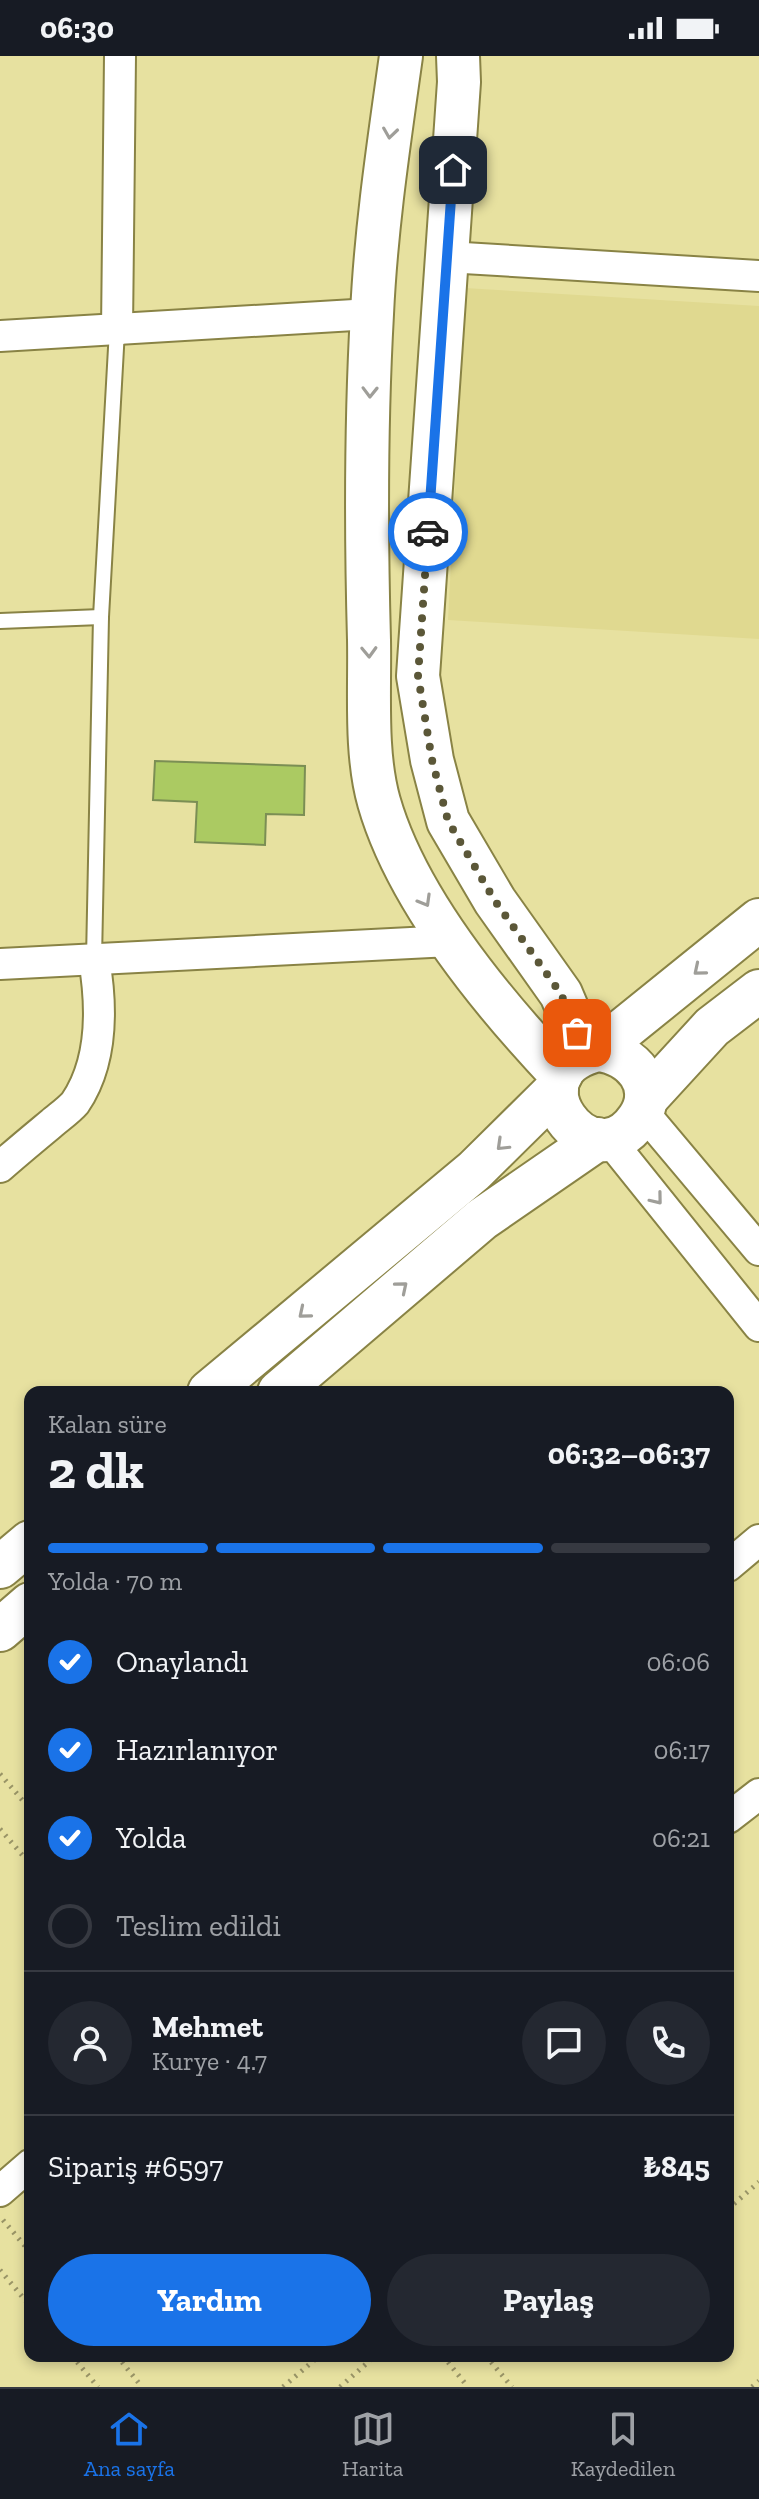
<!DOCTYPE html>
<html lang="tr">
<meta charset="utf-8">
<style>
:root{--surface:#171b24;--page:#242831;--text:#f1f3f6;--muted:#9ea1a6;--line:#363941;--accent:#1a73e8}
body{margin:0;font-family:"Zilla Slab",serif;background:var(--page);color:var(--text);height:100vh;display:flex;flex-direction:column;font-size:30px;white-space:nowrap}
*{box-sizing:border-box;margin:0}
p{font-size:26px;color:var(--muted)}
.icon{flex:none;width:44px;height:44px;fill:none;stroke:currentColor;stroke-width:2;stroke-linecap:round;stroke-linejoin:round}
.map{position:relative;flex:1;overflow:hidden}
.side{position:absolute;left:24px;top:1330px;width:710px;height:976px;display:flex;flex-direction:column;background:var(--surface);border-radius:16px;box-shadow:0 4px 12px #0003}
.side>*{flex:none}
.pin{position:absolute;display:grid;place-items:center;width:68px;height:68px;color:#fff;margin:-34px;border-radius:16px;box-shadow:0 4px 12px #0006}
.courier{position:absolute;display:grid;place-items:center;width:80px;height:80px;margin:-40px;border:6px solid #1a73e8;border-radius:50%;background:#fff;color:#222;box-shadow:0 2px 10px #0007}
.overview em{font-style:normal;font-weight:700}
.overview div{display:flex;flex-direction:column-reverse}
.overview{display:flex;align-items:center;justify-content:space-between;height:136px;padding:0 24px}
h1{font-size:52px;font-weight:700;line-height:60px}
.bar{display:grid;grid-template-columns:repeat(4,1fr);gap:12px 8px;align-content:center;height:96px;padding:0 24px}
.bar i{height:10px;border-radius:6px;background:var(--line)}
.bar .active{background:var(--accent)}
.bar p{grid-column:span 4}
.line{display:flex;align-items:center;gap:20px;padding:0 24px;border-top:2px solid var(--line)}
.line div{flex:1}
.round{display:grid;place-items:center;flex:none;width:84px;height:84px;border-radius:42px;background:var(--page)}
ol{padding:0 24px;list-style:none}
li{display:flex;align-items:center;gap:24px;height:88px}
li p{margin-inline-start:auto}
li .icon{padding:8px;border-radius:50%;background:var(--accent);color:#fff;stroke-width:4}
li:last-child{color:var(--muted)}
li i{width:44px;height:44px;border:4px solid var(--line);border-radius:50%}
.cta{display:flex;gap:16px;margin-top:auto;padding:16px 24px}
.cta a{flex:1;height:92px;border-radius:48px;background:var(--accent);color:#fff;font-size:32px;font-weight:700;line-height:92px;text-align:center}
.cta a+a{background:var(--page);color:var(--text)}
.status{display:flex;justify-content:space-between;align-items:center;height:56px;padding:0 40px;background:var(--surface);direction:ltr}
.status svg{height:22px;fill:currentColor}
.tabs{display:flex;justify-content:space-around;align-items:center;height:112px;border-top:2px solid var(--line);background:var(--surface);font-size:22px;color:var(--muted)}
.tabs a{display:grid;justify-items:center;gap:4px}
.tabs .active{color:var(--accent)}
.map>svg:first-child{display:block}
.built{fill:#e0d990}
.building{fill:#abca62;stroke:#7b8e54;stroke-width:2}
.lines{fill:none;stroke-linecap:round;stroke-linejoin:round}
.lane-casing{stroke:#898345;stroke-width:18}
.street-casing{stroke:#898345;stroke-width:34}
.secondary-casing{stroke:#898345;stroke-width:46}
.path{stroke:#999466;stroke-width:5;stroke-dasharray:2 6;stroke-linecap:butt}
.lane{stroke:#fff;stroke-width:14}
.street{stroke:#fff;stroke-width:30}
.secondary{stroke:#fff;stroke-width:42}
.oneway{stroke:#9f9e99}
.done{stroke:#5b5738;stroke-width:8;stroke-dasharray:0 14.4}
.route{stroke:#1a73e8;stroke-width:10}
</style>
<div class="status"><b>06:30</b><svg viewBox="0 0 49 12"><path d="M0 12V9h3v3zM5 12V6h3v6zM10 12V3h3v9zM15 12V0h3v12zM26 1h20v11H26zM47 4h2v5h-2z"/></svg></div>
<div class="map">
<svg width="759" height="2331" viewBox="0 0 759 2331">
<rect width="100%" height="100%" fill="#e7e1a0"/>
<path class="built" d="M465,232L759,250V583L448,564Z"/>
<path class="building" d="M155,705L305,710L304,759L266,758L265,789L195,786L197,746L153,744Z"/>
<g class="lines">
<defs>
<g id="lane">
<path d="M0,565L101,561"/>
<path d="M94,903L101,561L117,274"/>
</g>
<g id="street">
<path d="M447,201L759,220"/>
<path d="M117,274L120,0"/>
<path d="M0,280L371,258"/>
<path d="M0,908L450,885"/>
<path d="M643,1056L759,1194"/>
<path d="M608,1082L759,1270"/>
<path d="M0,1111C17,1096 34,1082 52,1067C59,1061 69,1054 75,1047C103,1006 102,950 94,903"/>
<path d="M728,1510L759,1484"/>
<path d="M728,1762L759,1738"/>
<path d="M0,2135L30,2109"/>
</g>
<g id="secondary">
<path d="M401,0C389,86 376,171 372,258C366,365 366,476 369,584C370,635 365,697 379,746C407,844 492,946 561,1019"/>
<path d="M458,0L459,26L418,620L432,704L448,765L495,845L561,938L586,997"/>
<path d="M598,994C632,997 661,1030 638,1063C592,1131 505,1016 598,994L759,864"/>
<path d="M646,1043L712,971L759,935"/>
<path d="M209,1336L474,1115L557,1033"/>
<path d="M279,1336L482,1163L598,1083"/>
<path d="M0,1511L30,1486"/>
<path d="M0,1574L30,1548"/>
</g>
</defs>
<use href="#lane" class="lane-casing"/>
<use href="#street" class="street-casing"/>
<use href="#secondary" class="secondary-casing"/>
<g class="path">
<path d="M0,1718L30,1753"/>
<path d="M0,1773L30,1808"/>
<path d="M728,2153L759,2126"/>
<path d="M3,2164L30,2196"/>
<path d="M0,2214L30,2250"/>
<path d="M72,2300L98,2331"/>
<path d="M117,2300L142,2331"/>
<path d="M443,2300L468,2331"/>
<path d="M486,2300L512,2331"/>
<path d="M283,2331L319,2300"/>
<path d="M340,2331L375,2300"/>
<path d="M752,2331L759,2325"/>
</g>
<use href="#lane" class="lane"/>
<use href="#street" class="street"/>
<use href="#secondary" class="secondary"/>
</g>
<defs><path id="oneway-chevron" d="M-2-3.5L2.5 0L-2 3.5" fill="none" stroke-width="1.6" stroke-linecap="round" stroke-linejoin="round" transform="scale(2)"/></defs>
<g class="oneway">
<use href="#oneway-chevron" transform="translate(390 77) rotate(98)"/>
<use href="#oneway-chevron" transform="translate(370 336) rotate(91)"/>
<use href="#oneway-chevron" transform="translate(369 596) rotate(88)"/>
<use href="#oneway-chevron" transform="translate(425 845) rotate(60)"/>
<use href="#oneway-chevron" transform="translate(699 914) rotate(140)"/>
<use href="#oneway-chevron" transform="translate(502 1089) rotate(136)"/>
<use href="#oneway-chevron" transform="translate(657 1143) rotate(51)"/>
<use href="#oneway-chevron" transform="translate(402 1231) rotate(-40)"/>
<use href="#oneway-chevron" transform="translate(304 1257) rotate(140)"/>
</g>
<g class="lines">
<path class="done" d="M428,476L418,620L432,704L448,765L495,845L561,938L577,977"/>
<path class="route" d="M428,476L453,114"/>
</g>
</svg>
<div class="pin" style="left:577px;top:977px;background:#ea580c"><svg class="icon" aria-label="bag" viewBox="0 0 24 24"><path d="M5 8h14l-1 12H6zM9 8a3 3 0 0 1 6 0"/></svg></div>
<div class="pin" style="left:453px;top:114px;background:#1f2937"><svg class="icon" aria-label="home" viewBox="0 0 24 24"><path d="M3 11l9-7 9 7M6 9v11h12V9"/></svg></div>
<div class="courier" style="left:428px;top:476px"><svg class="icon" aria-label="car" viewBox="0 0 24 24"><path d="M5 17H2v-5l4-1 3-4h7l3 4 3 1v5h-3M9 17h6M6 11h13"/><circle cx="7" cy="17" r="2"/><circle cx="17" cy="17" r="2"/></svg></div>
<section class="side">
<div class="overview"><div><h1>2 dk</h1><p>Kalan süre</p></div><em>06:32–06:37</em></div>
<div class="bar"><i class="active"></i><i class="active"></i><i class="active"></i><i></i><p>Yolda · 70 m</p></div>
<ol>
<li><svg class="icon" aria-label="check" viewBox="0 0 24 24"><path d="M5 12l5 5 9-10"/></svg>Onaylandı<p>06:06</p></li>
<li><svg class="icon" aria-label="check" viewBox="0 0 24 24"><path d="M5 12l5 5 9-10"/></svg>Hazırlanıyor<p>06:17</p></li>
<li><svg class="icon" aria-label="check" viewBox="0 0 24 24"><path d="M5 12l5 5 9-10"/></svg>Yolda<p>06:21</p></li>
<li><i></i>Teslim edildi</li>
</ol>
<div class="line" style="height:144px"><a class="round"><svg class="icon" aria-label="person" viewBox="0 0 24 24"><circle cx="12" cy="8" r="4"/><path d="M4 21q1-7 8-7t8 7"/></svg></a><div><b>Mehmet</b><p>Kurye · 4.7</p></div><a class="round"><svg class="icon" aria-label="chat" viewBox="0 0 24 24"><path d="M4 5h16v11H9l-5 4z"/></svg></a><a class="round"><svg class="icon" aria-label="phone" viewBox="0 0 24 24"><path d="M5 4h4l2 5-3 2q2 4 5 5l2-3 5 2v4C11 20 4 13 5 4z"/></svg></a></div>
<div class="line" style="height:104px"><div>Sipariş #6597</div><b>₺845</b></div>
<div class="cta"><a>Yardım</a><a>Paylaş</a></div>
</section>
</div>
<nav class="tabs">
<a class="active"><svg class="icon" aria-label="home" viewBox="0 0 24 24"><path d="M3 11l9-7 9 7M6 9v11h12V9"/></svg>Ana sayfa</a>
<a><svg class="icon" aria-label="map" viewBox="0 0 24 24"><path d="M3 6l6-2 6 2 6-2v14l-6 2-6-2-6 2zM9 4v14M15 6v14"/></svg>Harita</a>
<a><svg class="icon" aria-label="saved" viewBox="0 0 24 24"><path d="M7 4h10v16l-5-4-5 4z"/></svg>Kaydedilen</a>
</nav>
